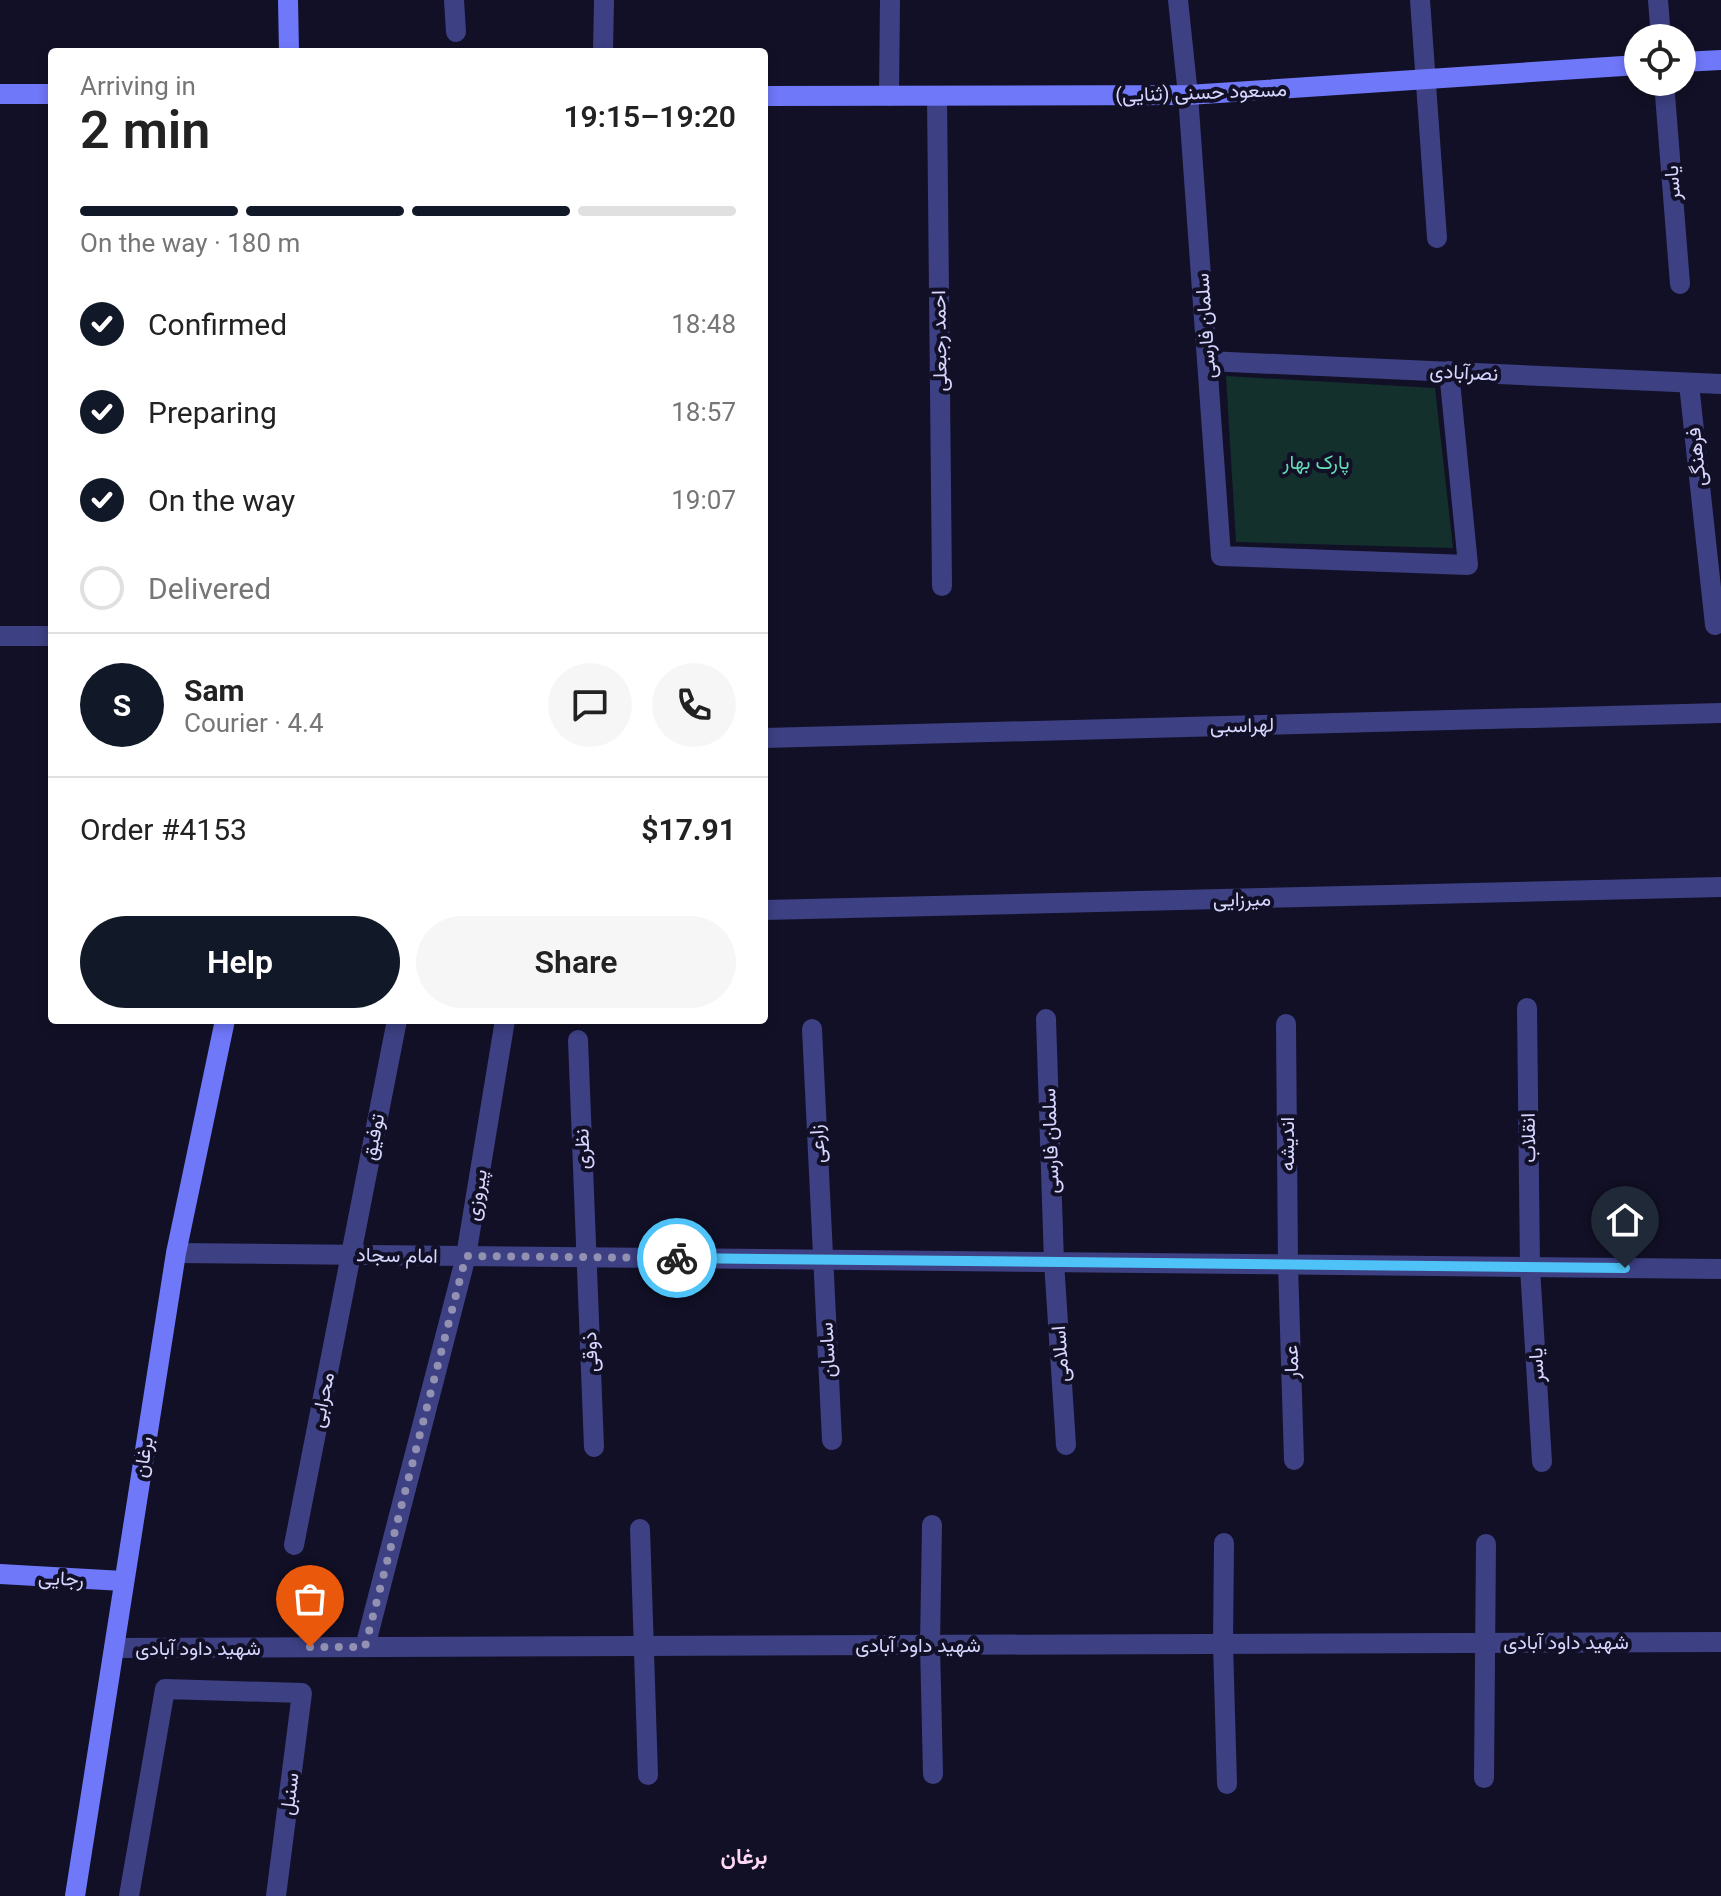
<!DOCTYPE html>
<meta charset="utf-8">
<style>
:root{--surface:#fff;--page:#f6f6f6;--text:#222;--muted:#767676;--line:#e0e0e0;--accent:#111827}
body{margin:0;font-family:Roboto,Vazirmatn,sans-serif;background:var(--page);color:var(--text);height:100vh;display:flex;flex-direction:column;font-size:30px;white-space:nowrap}
*{box-sizing:border-box;margin:0}
p{font-size:26px;color:var(--muted)}
.icon{flex:none;width:44px;height:44px;fill:none;stroke:currentColor;stroke-width:2;stroke-linecap:round;stroke-linejoin:round}
.map{position:relative;flex:1;overflow:hidden}
.details{position:absolute;left:48px;top:48px;width:720px;height:976px;display:flex;flex-direction:column;background:var(--surface);border-radius:8px;box-shadow:0 4px 12px #0003}
.details>*{flex:none}
.controls{position:absolute;left:1624px;top:24px;display:grid;gap:16px}
.controls a{display:grid;place-items:center;width:72px;height:72px;border-radius:50%;background:var(--surface);box-shadow:0 4px 12px #0003;font-size:40px}
.pin{position:absolute;display:grid;place-items:center;width:68px;height:68px;color:#fff;margin:-82px -34px;border-radius:50% 50% 50% 0;rotate:-45deg;box-shadow:0 0 8px #0007}
.pin .icon{rotate:45deg}
.courier{position:absolute;display:grid;place-items:center;width:80px;height:80px;margin:-40px;border:6px solid #4fc3f7;border-radius:50%;background:#fff;color:#222;box-shadow:0 2px 10px #0007}
.head em{font-style:normal;font-weight:600}
.head div{display:flex;flex-direction:column-reverse}
.head{display:flex;align-items:center;justify-content:space-between;height:136px;padding:0 32px}
h1{font-size:52px;font-weight:600;line-height:60px}
.bar{display:grid;grid-template-columns:repeat(4,1fr);gap:12px 8px;align-content:center;height:96px;padding:0 32px}
.bar i{height:10px;border-radius:6px;background:var(--line)}
.bar .active{background:var(--accent)}
.bar p{grid-column:span 4}
.line{display:flex;align-items:center;gap:20px;padding:0 32px;border-top:2px solid var(--line)}
.line div{flex:1}
.round{display:grid;place-items:center;flex:none;width:84px;height:84px;border-radius:42px;background:var(--page)}
ol{padding:0 32px;list-style:none}
li{display:flex;align-items:center;gap:24px;height:88px}
li p{margin-inline-start:auto}
li .icon{padding:8px;border-radius:50%;background:var(--accent);color:#fff;stroke-width:4}
li:last-child{color:var(--muted)}
li i{width:44px;height:44px;border:4px solid var(--line);border-radius:50%}
.button{display:flex;gap:16px;margin-top:auto;padding:16px 32px}
.button a{flex:1;height:92px;border-radius:48px;background:var(--accent);color:#fff;font-size:32px;font-weight:600;line-height:92px;text-align:center}
.button a+a{background:var(--page);color:var(--text)}
.map>svg:first-child{display:block}
.green{fill:#13302c}
.lines{fill:none;stroke-linecap:round;stroke-linejoin:round}
.street{stroke:#3d4083;stroke-width:20}
.secondary{stroke:#7078fa;stroke-width:20}
.done{stroke:#9291b2;stroke-width:8;stroke-dasharray:0 14.4}
.route{stroke:#4fc3f7;stroke-width:10}
.labels{text-anchor:middle;stroke-width:8;stroke-linejoin:round;paint-order:stroke}
.street-label{font-size:20px;fill:#d7d6fe;stroke:#121026}
.park-label{font-size:20px;fill:#64dcb4;stroke:#121026}
.neighbourhood-label{font-size:22px;font-weight:bold;fill:#fed8f3;stroke:#121026}
</style>
<div class="map">
<svg width="1721" height="1896" viewBox="0 0 1721 1896">
<rect width="100%" height="100%" fill="#121026"/>
<path class="green" d="M1226,376L1435,388L1453,548L1236,542Z"/>
<g class="lines">
<g class="street">
<path d="M454,0L456,32"/>
<path d="M1178,0L1188,95L1221,556L1468,565L1449,371"/>
<path d="M1420,0L1437,238"/>
<path d="M1658,0L1661,38"/>
<path d="M603,52L604,0"/>
<path d="M1664,82L1680,284"/>
<path d="M889,96L890,0"/>
<path d="M937,96L942,586"/>
<path d="M1207,361L1721,384"/>
<path d="M1689,384L1715,625"/>
<path d="M0,636H52"/>
<path d="M764,738L1721,713"/>
<path d="M764,910L1721,887"/>
<path d="M1527,1008L1530,1268L1542,1462"/>
<path d="M1046,1019L1054,1262L1066,1445"/>
<path d="M1286,1024L1288,1265L1294,1460"/>
<path d="M812,1029L832,1440"/>
<path d="M578,1040L594,1447"/>
<path d="M176,1253L1721,1269"/>
<path d="M932,1525L930,1645L933,1774"/>
<path d="M640,1529L648,1775"/>
<path d="M1224,1543L1223,1644L1227,1784"/>
<path d="M294,1545L397,1020"/>
<path d="M365,1647L466,1256L505,1020"/>
<path d="M114,1648L1721,1642"/>
<path d="M1484,1778L1486,1544"/>
<path d="M129,1896L165,1689L302,1693L276,1896"/>
</g>
<g class="secondary">
<path d="M288,0L289,52"/>
<path d="M1682,62L1721,60"/>
<path d="M0,94H52"/>
<path d="M764,96L1188,95L1638,65"/>
<path d="M0,1574L123,1581"/>
<path d="M75,1896L176,1253L225,1020"/>
</g>
</g>
<g class="lines">
<path class="done" d="M310,1647H365L466,1256L677,1258"/>
<path class="route" d="M677,1258L1625,1268"/>
</g>
<g class="labels">
<g class="street-label">
<text transform="translate(1201 92) rotate(-2)" y="7">مسعود حسنی (ثنایی)</text>
<text transform="translate(1672 183) rotate(-94)" y="7">یاسر</text>
<text transform="translate(1205 326) rotate(-94)" y="7">سلمان فارسی</text>
<text transform="translate(939 341) rotate(-91)" y="7">احمد رجبعلی</text>
<text transform="translate(1464 372) rotate(3)" y="7">نصرآبادی</text>
<text transform="translate(1696 457) rotate(-96)" y="7">فرهنگی</text>
<text transform="translate(1242 725) rotate(-1)" y="7">لهراسبی</text>
<text transform="translate(1242 899) rotate(-1)" y="7">میرزایی</text>
<text transform="translate(373 1137) rotate(-79)" y="7">توفیق</text>
<text transform="translate(1528 1138) rotate(-91)" y="7">انقلاب</text>
<text transform="translate(1050 1141) rotate(-92)" y="7">سلمان فارسی</text>
<text transform="translate(817 1144) rotate(-93)" y="7">زارعی</text>
<text transform="translate(1287 1144) rotate(-90)" y="7">اندیشه</text>
<text transform="translate(582 1149) rotate(-92)" y="7">نظری</text>
<text transform="translate(476 1195) rotate(-81)" y="7">پیروزی</text>
<text transform="translate(397 1255) rotate(1)" y="7">امام سجاد</text>
<text transform="translate(827 1350) rotate(-93)" y="7">ساسان</text>
<text transform="translate(590 1352) rotate(-93)" y="7">ذوقی</text>
<text transform="translate(1060 1354) rotate(-94)" y="7">اسلامی</text>
<text transform="translate(1291 1362) rotate(-92)" y="7">عمار</text>
<text transform="translate(1536 1365) rotate(-93)" y="7">یاسر</text>
<text transform="translate(322 1400) rotate(-79)" y="7">محرابی</text>
<text transform="translate(143 1457) rotate(-81)" y="7">برغان</text>
<text transform="translate(61 1578) rotate(3)" y="7">رجایی</text>
<text x="1566" y="1649">شهید داود آبادی</text>
<text x="918" y="1652">شهید داود آبادی</text>
<text x="198" y="1655">شهید داود آبادی</text>
<text transform="translate(289 1794) rotate(-83)" y="7">سنبل</text>
</g>
<g class="park-label">
<text x="1316" y="469">پارک‌ بهار</text>
</g>
<g class="neighbourhood-label">
<text x="744" y="1864">برغان</text>
</g>
</g>
</svg>
<div class="controls">
<a><svg class="icon" aria-label="locate" viewBox="0 0 24 24"><circle cx="12" cy="12" r="6"/><path d="M12 2v4M12 18v4M2 12h4M18 12h4"/></svg></a>
</div>
<div class="pin" style="left:310px;top:1647px;background:#ea580c"><svg class="icon" aria-label="bag" viewBox="0 0 24 24"><path d="M5 8h14l-1 12H6zM9 8a3 3 0 0 1 6 0"/></svg></div>
<div class="pin" style="left:1625px;top:1268px;background:#1f2937"><svg class="icon" aria-label="home" viewBox="0 0 24 24"><path d="M3 11l9-7 9 7M6 9v11h12V9"/></svg></div>
<div class="courier" style="left:677px;top:1258px"><svg class="icon" aria-label="bike" viewBox="0 0 24 24"><circle cx="6" cy="16" r="4"/><circle cx="18" cy="16" r="4"/><path d="M6 16l4-8h5l3 8M10 8l3 8H6M13 5h3"/></svg></div>
<section class="details">
<div class="head"><div><h1>2 min</h1><p>Arriving in</p></div><em>19:15–19:20</em></div>
<div class="bar"><i class="active"></i><i class="active"></i><i class="active"></i><i></i><p>On the way · 180 m</p></div>
<ol>
<li><svg class="icon" aria-label="check" viewBox="0 0 24 24"><path d="M5 12l5 5 9-10"/></svg>Confirmed<p>18:48</p></li>
<li><svg class="icon" aria-label="check" viewBox="0 0 24 24"><path d="M5 12l5 5 9-10"/></svg>Preparing<p>18:57</p></li>
<li><svg class="icon" aria-label="check" viewBox="0 0 24 24"><path d="M5 12l5 5 9-10"/></svg>On the way<p>19:07</p></li>
<li><i></i>Delivered</li>
</ol>
<div class="line" style="height:144px"><b class="round" style="background:var(--accent);color:#fff">S</b><div><b>Sam</b><p>Courier · 4.4</p></div><a class="round"><svg class="icon" aria-label="chat" viewBox="0 0 24 24"><path d="M4 5h16v11H9l-5 4z"/></svg></a><a class="round"><svg class="icon" aria-label="phone" viewBox="0 0 24 24"><path d="M5 4h4l2 5-3 2q2 4 5 5l2-3 5 2v4C11 20 4 13 5 4z"/></svg></a></div>
<div class="line" style="height:104px"><div>Order #4153</div><b>$17.91</b></div>
<div class="button"><a>Help</a><a>Share</a></div>
</section>
</div>
